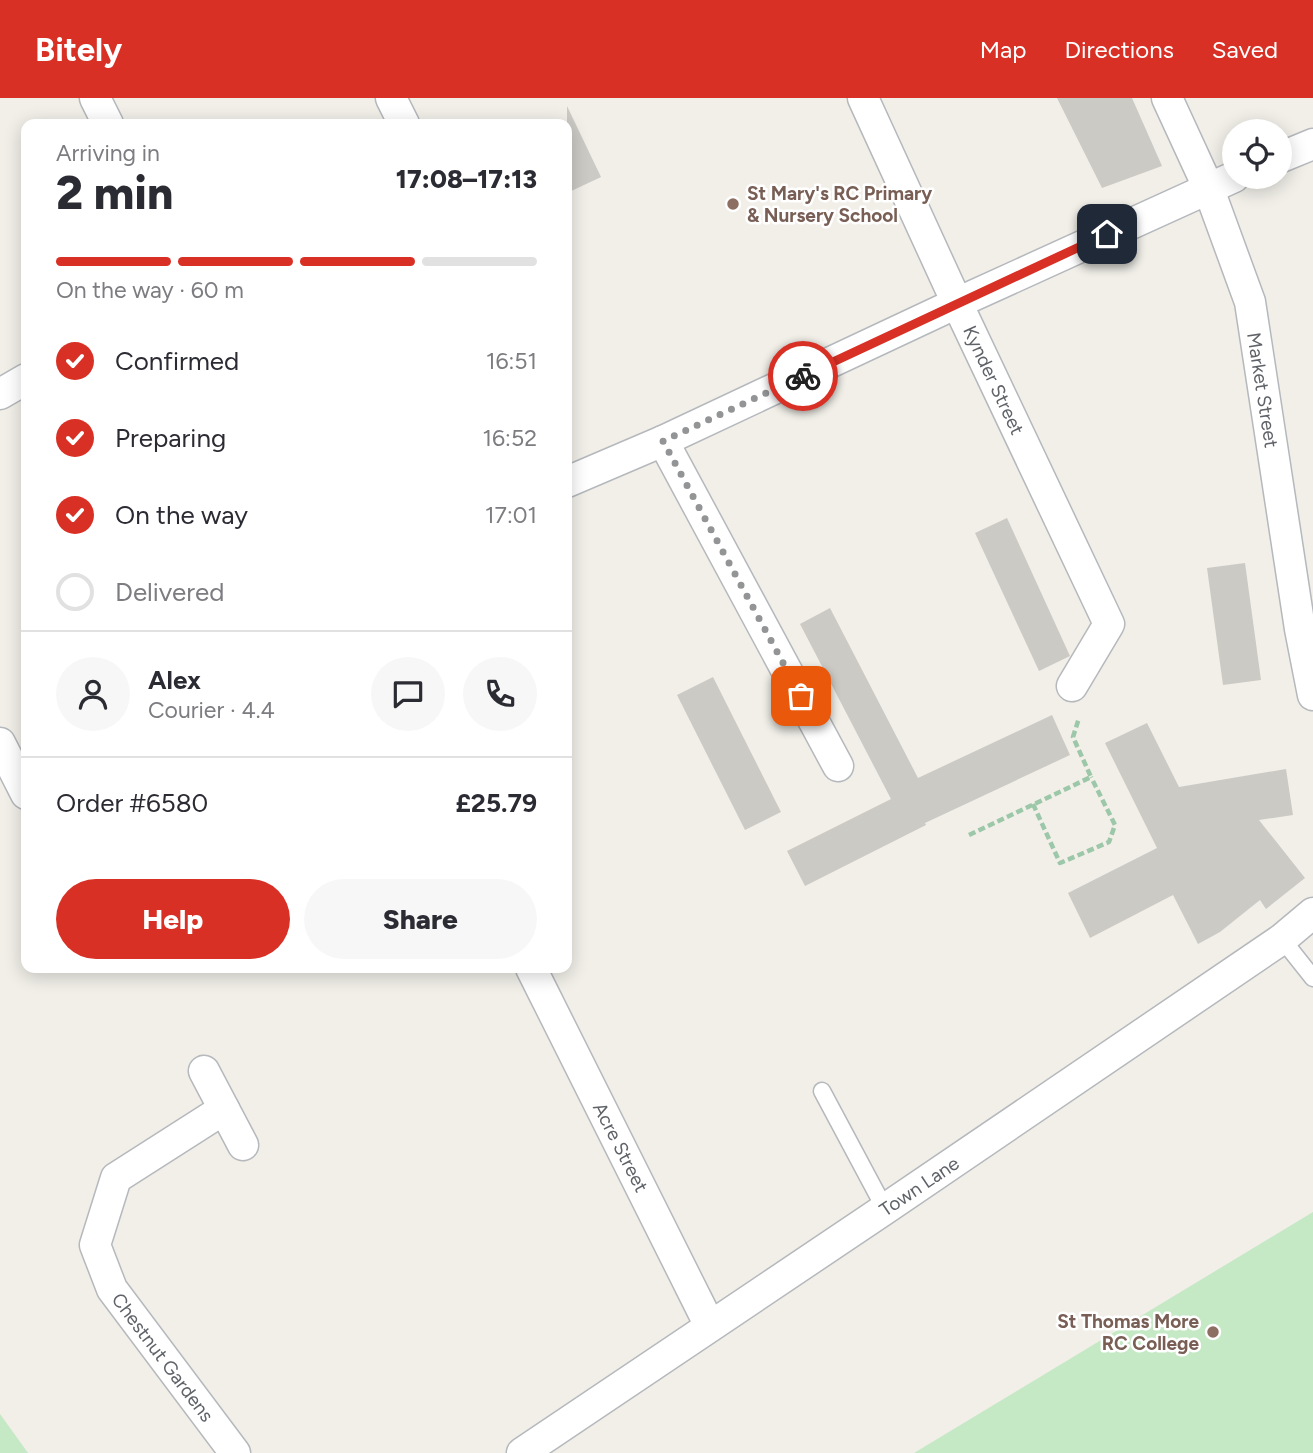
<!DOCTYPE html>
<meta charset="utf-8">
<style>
:root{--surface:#fff;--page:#f7f7f7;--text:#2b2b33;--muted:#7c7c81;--line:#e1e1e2;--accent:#d93025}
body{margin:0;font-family:Figtree,sans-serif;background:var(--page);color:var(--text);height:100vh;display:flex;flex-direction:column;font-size:26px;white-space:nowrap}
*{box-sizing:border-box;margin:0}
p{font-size:23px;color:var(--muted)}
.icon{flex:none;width:38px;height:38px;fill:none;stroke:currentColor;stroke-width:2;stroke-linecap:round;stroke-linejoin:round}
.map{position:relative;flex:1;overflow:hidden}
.panel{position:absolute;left:21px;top:21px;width:551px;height:854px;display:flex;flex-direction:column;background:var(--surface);border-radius:14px;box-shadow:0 4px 18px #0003}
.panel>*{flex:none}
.controls{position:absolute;left:1222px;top:21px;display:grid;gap:14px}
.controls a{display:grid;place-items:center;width:70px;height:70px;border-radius:50%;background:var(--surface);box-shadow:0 4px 18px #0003;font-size:35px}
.pin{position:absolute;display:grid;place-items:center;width:60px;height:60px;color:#fff;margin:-30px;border-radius:14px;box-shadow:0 4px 10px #0006}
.courier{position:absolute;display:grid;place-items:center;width:70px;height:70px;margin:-35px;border:5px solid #d93025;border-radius:50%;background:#fff;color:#222;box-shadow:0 2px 9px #0007}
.overview em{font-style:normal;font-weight:800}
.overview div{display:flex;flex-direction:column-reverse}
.overview{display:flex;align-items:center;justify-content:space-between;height:119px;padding:0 35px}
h1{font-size:46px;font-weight:800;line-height:52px}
.bar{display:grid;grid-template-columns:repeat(4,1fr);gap:10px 7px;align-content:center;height:84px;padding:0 35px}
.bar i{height:9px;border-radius:5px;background:var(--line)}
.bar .on{background:var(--accent)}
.bar p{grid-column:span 4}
.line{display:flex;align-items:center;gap:18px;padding:0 35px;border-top:2px solid var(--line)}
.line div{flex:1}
.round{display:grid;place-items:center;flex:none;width:74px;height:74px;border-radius:37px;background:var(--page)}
ol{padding:0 35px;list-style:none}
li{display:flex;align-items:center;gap:21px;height:77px}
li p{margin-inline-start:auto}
li .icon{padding:7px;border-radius:50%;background:var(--accent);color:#fff;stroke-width:4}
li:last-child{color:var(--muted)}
li i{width:38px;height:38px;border:4px solid var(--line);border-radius:50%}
.button{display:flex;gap:14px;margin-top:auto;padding:14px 35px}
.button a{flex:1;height:80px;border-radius:42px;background:var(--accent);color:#fff;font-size:28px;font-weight:800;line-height:80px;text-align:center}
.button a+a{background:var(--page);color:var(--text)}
header{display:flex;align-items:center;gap:42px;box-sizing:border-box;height:98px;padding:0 35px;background:var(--accent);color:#fff}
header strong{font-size:33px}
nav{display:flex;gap:38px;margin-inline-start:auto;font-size:24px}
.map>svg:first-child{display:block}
.green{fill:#c5e8c5}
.building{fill:#cccac5}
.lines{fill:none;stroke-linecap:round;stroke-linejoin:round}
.lane-casing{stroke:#b5b8bc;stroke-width:19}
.street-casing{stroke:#b5b8bc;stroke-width:33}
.path{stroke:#9cc7a9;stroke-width:4.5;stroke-dasharray:7 3.5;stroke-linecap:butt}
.lane{stroke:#fff;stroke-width:16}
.street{stroke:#fff;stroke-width:30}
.done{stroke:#929495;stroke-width:7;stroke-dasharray:0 12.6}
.route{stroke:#d93025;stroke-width:9}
.education-dot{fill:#8d6e63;stroke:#fff;stroke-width:2.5}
.labels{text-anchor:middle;stroke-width:5;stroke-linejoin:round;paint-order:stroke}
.education-label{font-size:19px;font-weight:bold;fill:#785e54;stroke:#fff;text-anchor:start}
.street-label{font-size:19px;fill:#5f6368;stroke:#fff}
</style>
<header>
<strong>Bitely</strong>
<nav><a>Map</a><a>Directions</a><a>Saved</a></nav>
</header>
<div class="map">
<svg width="1313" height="1355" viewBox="0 0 1313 1355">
<rect width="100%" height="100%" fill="#f1efe8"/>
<g class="green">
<path d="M1313,1114V1355H914Z"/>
<path d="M0,1316L28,1355H0Z"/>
</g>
<g class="building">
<path d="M1057,0H1132L1162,68L1102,90Z"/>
<path d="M567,8L601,79L567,95Z"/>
<path d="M1007,420L1070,558L1039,573L975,435Z"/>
<path d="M1245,465L1261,582L1223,587L1207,470Z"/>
<path d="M830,510L918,680L1052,617L1070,657L925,725L926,727L805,788L787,753L891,701L800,526Z"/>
<path d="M713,579L781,714L745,732L677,597Z"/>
<path d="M1147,625L1179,689L1286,671L1293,717L1259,722L1305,780L1266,811L1260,802L1220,834L1198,846L1173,797L1090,840L1068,795L1157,750L1105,645Z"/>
</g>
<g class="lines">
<defs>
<g id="lane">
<path d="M1282,841L1313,880"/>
<path d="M822,993L885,1111"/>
</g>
<g id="street">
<path d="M95,0L108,26"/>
<path d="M391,0L404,26"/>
<path d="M863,0L957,205L1109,526L1072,588"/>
<path d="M1167,0L1208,89L1250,204L1300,531L1313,597"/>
<path d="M1279,60L1313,46"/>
<path d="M0,296L26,281"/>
<path d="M663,343L838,668"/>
<path d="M567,384L663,343L957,205L1234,79"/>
<path d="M0,645L26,696"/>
<path d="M531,870L710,1228"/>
<path d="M204,973L243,1047"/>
<path d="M224,1011L116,1080L95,1147L112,1191L235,1355"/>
<path d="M522,1355L885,1111L1282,841L1313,815"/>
</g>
</defs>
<use href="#lane" class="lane-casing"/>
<use href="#street" class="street-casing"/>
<g class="path">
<path d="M1033,706L1060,765L1109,744L1115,727L1091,679"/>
<path d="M969,737L1091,679L1073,639L1079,620"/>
</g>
<use href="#lane" class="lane"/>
<use href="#street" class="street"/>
</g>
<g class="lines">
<path class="done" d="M801,598L663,343L803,278"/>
<path class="route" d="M803,278L1107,136"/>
</g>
<g class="education-dot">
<circle cx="733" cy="106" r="7"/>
<circle cx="1213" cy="1234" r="7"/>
</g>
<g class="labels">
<g class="education-label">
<text x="747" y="102">St Mary's RC Primary<tspan x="747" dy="22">&amp; Nursery School</tspan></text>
<text x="1199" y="1230" text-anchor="end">St Thomas More<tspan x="1199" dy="22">RC College</tspan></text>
</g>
<g class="street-label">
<text transform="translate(994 282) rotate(65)" y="7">Kynder Street</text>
<text transform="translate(1263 292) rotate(81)" y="7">Market Street</text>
<text transform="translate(621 1049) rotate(63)" y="7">Acre Street</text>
<text transform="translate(919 1088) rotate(-34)" y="7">Town Lane</text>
<text transform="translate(163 1259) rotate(53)" y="7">Chestnut Gardens</text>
</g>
</g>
</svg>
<div class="controls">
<a><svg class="icon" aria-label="locate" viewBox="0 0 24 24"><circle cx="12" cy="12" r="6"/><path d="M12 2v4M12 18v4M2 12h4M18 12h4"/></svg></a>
</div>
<div class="pin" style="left:801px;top:598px;background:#ea580c"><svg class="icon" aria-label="bag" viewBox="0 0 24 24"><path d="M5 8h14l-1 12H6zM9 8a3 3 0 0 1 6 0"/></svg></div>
<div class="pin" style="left:1107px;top:136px;background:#1f2937"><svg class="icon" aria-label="home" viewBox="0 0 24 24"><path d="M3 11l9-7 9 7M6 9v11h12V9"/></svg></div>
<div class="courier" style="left:803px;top:278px"><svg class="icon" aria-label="bike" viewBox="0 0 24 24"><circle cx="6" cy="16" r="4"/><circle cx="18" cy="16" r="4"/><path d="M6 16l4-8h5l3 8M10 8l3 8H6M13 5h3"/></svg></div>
<section class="panel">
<div class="overview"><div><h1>2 min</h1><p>Arriving in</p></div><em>17:08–17:13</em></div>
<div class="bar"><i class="on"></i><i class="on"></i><i class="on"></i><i></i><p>On the way · 60 m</p></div>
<ol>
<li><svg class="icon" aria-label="check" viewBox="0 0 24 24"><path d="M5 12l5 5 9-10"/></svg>Confirmed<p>16:51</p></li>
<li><svg class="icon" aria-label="check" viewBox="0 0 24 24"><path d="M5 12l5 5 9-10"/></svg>Preparing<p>16:52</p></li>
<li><svg class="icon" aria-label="check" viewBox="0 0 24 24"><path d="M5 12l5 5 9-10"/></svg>On the way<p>17:01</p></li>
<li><i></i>Delivered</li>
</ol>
<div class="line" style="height:126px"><a class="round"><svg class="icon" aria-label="person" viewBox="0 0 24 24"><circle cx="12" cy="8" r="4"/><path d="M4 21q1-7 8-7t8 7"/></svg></a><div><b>Alex</b><p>Courier · 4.4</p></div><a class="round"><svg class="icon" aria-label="chat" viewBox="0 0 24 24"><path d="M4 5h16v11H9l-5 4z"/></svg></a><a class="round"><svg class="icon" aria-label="phone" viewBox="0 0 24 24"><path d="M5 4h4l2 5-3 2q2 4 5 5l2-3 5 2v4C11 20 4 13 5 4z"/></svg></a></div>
<div class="line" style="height:91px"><div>Order #6580</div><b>£25.79</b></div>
<div class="button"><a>Help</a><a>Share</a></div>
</section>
</div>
